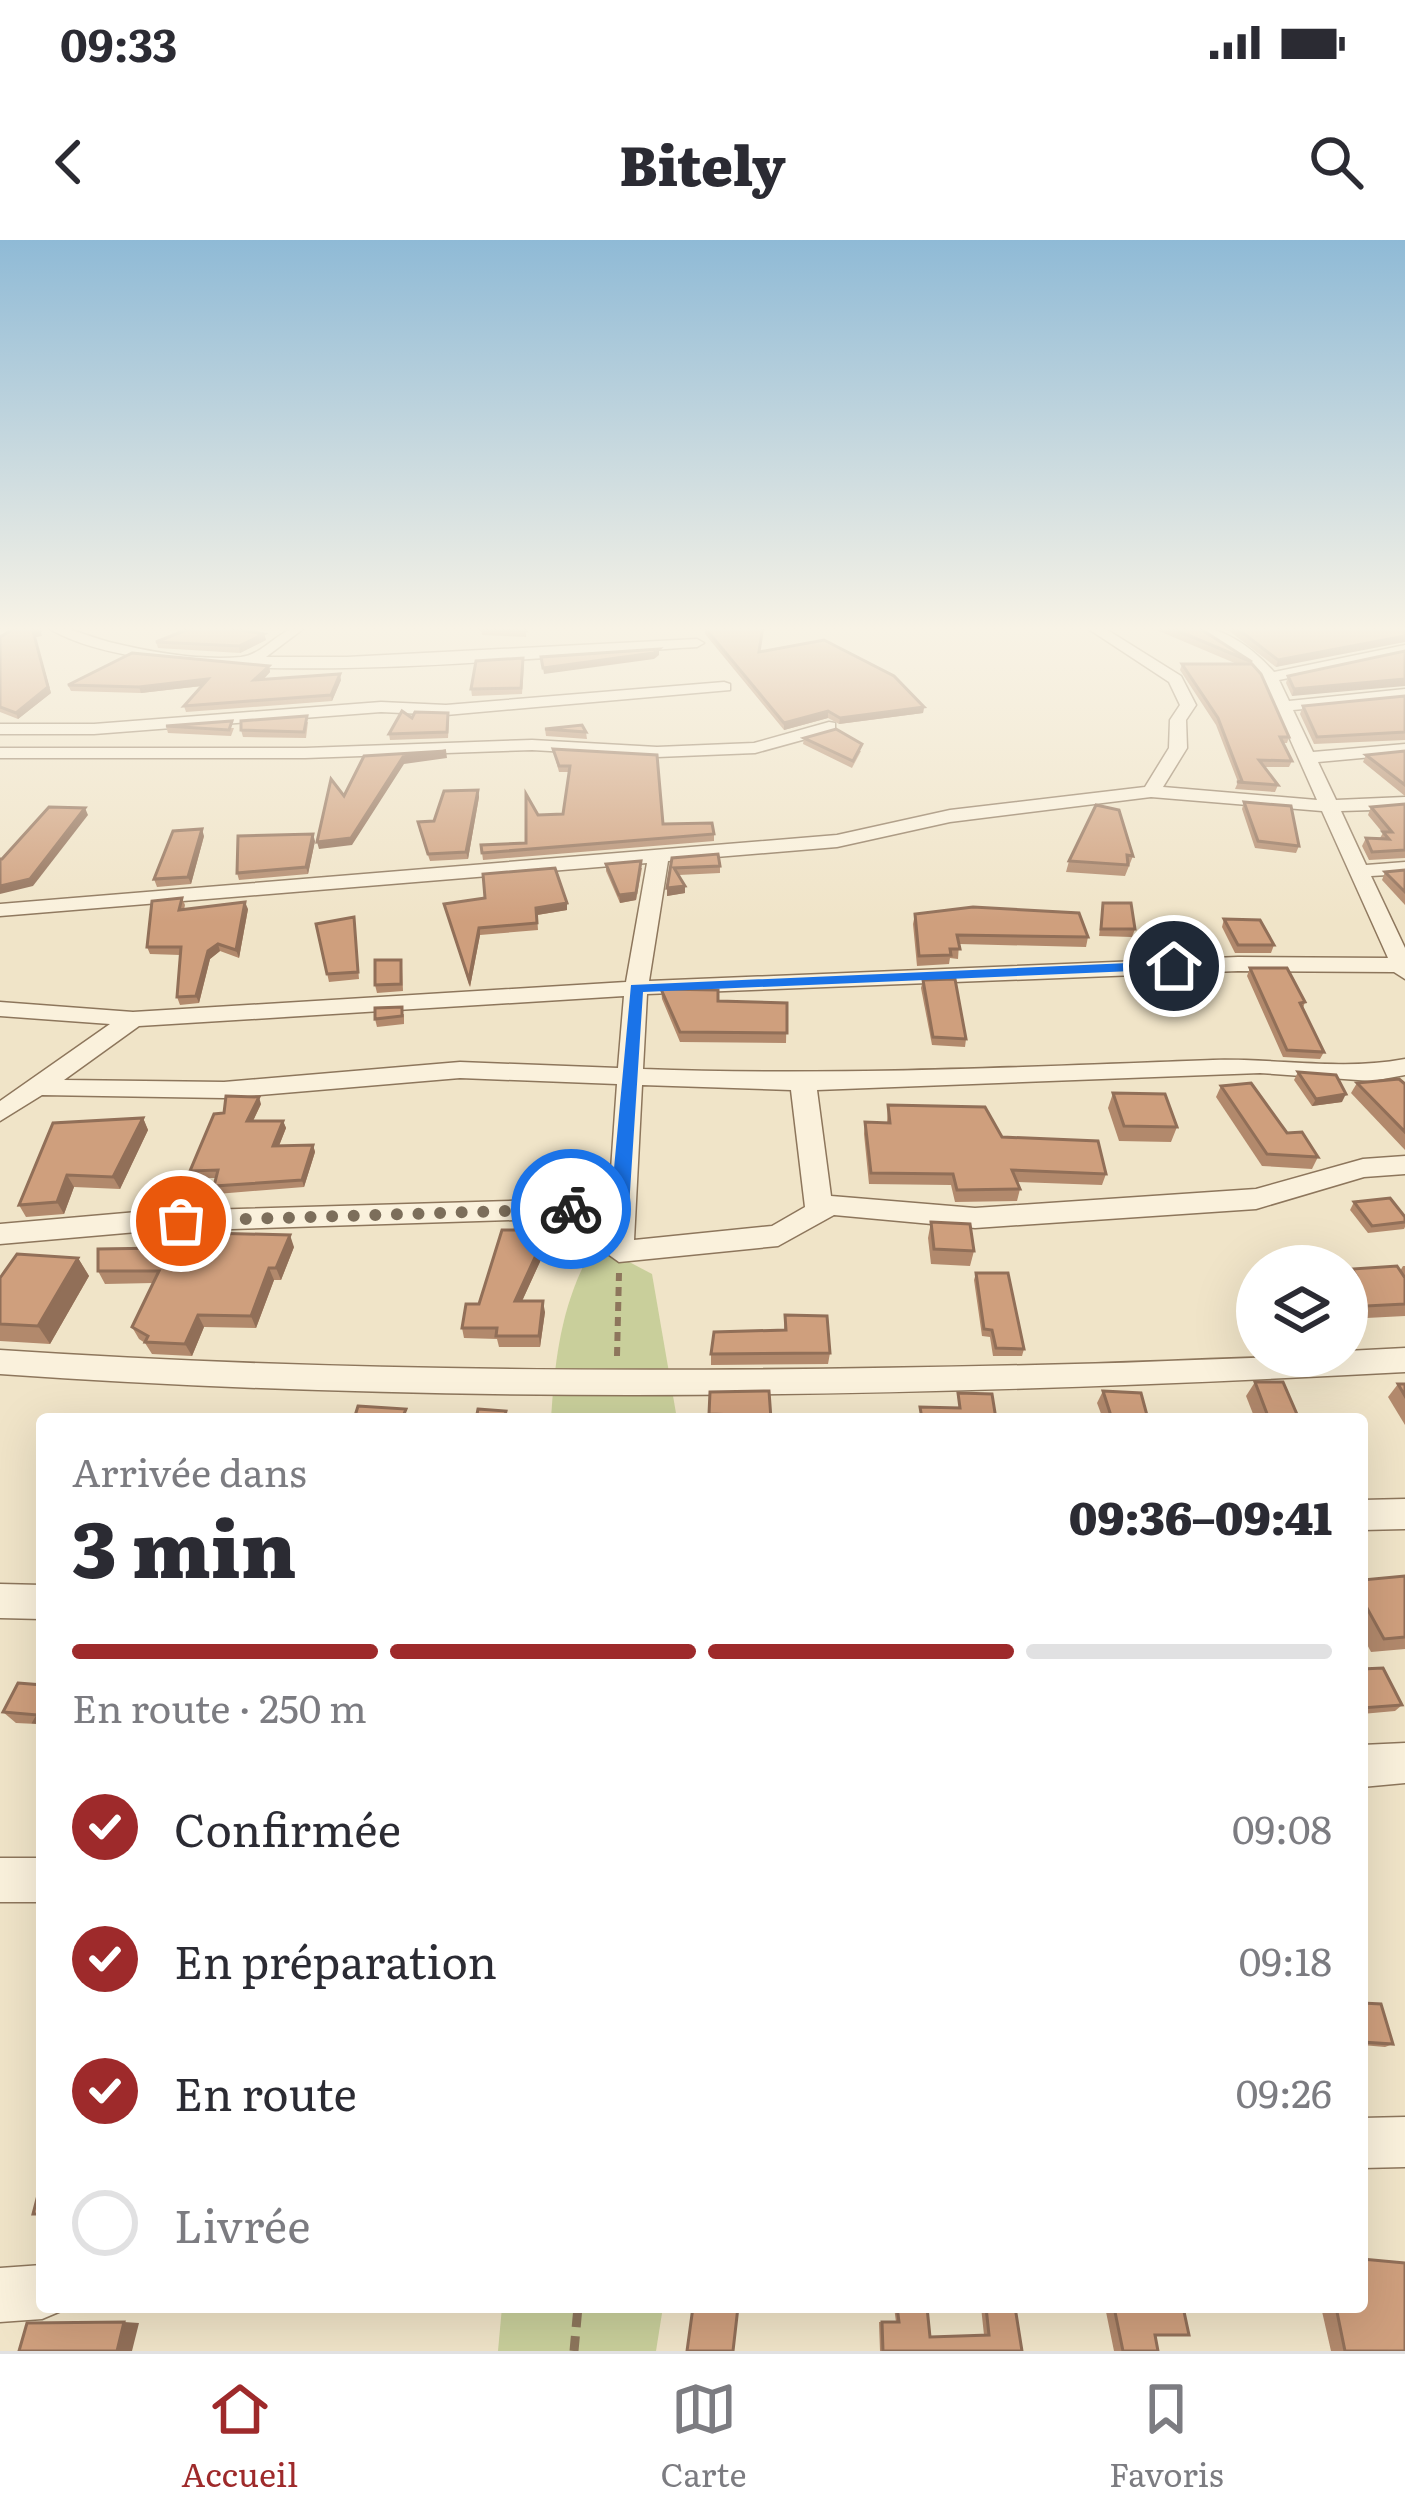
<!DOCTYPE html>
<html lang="fr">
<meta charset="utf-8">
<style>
:root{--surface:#fff;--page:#f2f2f3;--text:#2b2b33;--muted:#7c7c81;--line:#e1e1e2;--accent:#9e2a2b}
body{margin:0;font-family:Literata,serif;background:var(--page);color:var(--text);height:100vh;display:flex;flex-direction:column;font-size:45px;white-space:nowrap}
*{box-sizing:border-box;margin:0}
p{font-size:39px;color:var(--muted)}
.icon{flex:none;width:66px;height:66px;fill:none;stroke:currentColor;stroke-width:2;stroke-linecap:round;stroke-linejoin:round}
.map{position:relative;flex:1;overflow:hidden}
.side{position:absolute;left:36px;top:1173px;width:1332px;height:900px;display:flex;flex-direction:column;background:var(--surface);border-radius:12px;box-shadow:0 12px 48px #0002}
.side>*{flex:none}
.tools{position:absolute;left:1236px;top:1005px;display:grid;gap:24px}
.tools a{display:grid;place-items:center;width:132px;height:132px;border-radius:50%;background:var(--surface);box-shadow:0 12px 48px #0002;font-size:60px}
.pin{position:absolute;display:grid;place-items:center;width:102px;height:102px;color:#fff;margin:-51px;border:6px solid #fff;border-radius:50%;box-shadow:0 3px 12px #0007}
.courier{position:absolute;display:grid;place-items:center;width:120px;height:120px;margin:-60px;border:9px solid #1a73e8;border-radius:50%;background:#fff;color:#222;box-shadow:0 3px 15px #0007}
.headline em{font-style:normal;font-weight:800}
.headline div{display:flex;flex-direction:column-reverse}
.headline{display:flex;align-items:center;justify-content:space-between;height:204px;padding:0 36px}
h1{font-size:78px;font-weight:800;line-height:90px}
.bar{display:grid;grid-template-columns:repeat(4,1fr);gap:18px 12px;align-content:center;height:144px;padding:0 36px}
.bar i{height:15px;border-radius:9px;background:var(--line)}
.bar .selected{background:var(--accent)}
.bar p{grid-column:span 4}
ol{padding:0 36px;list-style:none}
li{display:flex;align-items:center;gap:36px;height:132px}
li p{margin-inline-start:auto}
li .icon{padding:12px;border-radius:50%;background:var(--accent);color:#fff;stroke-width:4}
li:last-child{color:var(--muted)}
li i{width:66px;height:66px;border:6px solid var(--line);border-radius:50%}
.status{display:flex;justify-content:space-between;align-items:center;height:84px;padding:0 60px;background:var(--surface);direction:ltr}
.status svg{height:33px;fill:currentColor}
header{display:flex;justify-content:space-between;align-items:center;height:156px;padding:0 36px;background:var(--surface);font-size:54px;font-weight:800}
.tab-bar{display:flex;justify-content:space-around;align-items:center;height:168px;border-top:3px solid var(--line);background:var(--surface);font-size:33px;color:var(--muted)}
.tab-bar a{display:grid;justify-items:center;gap:6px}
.tab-bar .selected{color:var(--accent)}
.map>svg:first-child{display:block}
.green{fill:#c9cf9b}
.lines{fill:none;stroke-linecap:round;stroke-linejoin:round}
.minor-casing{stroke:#8d765c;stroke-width:3}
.path-far1{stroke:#8d765c;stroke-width:6;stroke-dasharray:9 6;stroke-linecap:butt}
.path{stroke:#8d765c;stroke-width:9;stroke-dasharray:15 9;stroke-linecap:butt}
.minor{fill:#faf1dc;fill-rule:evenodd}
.wall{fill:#b2896c}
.shaded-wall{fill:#916f58}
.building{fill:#cf9f7d;stroke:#916f58;stroke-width:3}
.route{fill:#1a73e8}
.done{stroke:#7c6e5b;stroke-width:12;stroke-dasharray:0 21.6}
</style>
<div class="status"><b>09:33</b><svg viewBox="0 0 49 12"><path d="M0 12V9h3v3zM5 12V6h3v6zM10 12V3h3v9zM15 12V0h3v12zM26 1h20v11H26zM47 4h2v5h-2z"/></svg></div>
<header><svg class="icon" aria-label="back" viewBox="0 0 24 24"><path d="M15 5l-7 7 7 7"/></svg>Bitely<svg class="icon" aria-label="search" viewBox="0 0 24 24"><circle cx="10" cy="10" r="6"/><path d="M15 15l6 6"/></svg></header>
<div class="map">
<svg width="1405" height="2111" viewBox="0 0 1405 2111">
<rect width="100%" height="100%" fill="#f0e4c8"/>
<g class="green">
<path d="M595,1004L652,1034L677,1179H551C555,1115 562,1060 595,1004Z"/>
<path d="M502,2067H663L656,2111H498Z"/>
</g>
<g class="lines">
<defs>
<g id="minor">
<path d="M7,386H25L0,400V390Z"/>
<path d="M45,386C69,386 86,396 109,402C150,412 198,421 241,417C266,414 279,386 307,386L266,417H347L697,399L704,403L697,407C551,415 160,461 45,386Z"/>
<path d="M1084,386H1101L1181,436L1196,465L1186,480L1187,508L1163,547L1317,560L1263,438L1247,419L1191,386C1223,386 1253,408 1274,432L1405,405V413L1279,440L1289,461L1405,449V459L1293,470L1313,512L1405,504V514L1318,522L1336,560L1405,557V569L1341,571L1366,625L1405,622V634L1371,636L1405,708V739L1394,732L1238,731L647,754L643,829C833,836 1022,827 1213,820C1277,818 1342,831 1405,819V835L1372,841L1260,833L817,850L831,956L975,968L1256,949L1363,919L1405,916V934L1364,937L1256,969L975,988L834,975L778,1006L619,1022L605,1012L607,977L137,992L0,1004V984L137,972L609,958L617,844L460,838L224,858L42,855L0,881V861L110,784L0,776V762L133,772L626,742L647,623L0,676V664L837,595L950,570L1145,547L1169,508L1170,480L1180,465L1169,442ZM1151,557L1322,571L1388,718L1238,717L649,741L668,621L837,607L950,582ZM624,756L618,828L460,822L224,842L64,840L139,786ZM642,845L791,850L805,967L772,986L634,1000Z"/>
<path d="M724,442L730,444V450L446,475L381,472L94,494H0V484H94L381,462L446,465Z"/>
<path d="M829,482L835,483V491L755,513L657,517L532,510L305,518H0V508H305L532,500L657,507L754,503Z"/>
<path d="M1405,1108V1132C938,1157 467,1167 0,1134V1110C357,1134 717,1133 1075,1124C1166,1122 1256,1116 1347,1116V1111Z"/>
<path d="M1405,1259V1289L1362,1290V1260Z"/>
<path d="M0,1344L42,1345V1379L0,1378Z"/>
<path d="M1405,1503V1543L1362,1547V1505Z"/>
<rect x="0" y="1618" width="42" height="44"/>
<path d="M1405,1877V1927L1362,1928V1878Z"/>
<path d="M42,2025V2067H63L61,2071L42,2079L0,2082V2028Z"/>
</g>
</defs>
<use href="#minor" class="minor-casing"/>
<path class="path-far1" d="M617,1116L619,1033"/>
<path class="path" d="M574,2111L578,2067"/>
<use href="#minor" class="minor"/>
</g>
<g class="wall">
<path d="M1147,386H1196L1252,422L1289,497L1287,503H1283L1292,521L1289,527H1264L1278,545L1275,552L1235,549L1238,542L1216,485L1180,430L1182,424H1237Z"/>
<path d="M1206,386H1405L1276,427L1228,390Z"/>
<path d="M705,388L760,412L924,467L923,473L839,484L828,478L784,490L705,394Z"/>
<path d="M481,389L526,391V397L482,395Z"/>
<path d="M264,394L266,400L240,413L158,408L156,402Z"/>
<path d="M42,396L35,397L51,453L18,479L0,472V397Z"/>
<path d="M1405,411L1292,456L1286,443L1288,436Z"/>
<path d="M524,424L522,454L472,456L471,449Z"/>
<path d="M269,426L270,432L263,440H341L332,461L186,472L184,466L202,446L141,453L71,451L68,445Z"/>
<path d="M1405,456V500L1314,504L1300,474L1303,466Z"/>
<path d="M449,479L448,498L390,500L389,494Z"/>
<path d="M308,482L306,498L243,497L241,490Z"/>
<path d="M166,486L234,488L231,496L168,493Z"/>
<path d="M545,489L586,492L587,499L546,496Z"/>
<path d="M804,498L861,511L852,528L803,504Z"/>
<path d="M553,509L663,584L714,594V601L483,620L481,605L526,603L538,575L563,574L569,532H559Z"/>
<path d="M1405,511V556L1363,522L1366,515Z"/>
<path d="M478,550L479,557L468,619L430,621L419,589L434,581Z"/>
<path d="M1244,562L1299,606L1296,613L1255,608L1242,569Z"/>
<path d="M1405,564V618L1369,620L1362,606L1366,598H1380L1383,593L1368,575L1371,567Z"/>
<path d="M204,596L191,644L157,647L154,639Z"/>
<path d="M315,601L308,634L239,640L237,633Z"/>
<path d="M1133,616L1125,636L1066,632L1069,621Z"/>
<path d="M672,618L720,626V633L679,635L685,653L667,656Z"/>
<path d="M606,624L642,628L636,660L620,663L606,631Z"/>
<path d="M1405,630V665L1382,640L1385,632Z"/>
<path d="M182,658L185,665L184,670L248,669L239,718L220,711L210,719L199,763L180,765L177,757L180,715L150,714L147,707Z"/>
<path d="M567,663V670L537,675L538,690L480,695L470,747L444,664Z"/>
<path d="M1103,663L1135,689L1132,697L1099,696Z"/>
<path d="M915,674L1088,697L1086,707L959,704L958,719L950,718L949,724L917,726L913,684Z"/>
<path d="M354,677L359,739L329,742L316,684Z"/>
<path d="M1224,679L1274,705L1271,713H1235L1222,687Z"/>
<path d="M402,727L403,751L377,753L375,745Z"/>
<path d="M1250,728L1305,762L1303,768L1324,812L1320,819L1283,817L1247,736Z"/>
<path d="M923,740L966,799L965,807L932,805L921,748Z"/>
<path d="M661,749L718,761L787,763L786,803L680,802L662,759Z"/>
<path d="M404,774V784L377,787L375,779Z"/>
<path d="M1298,832L1342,862L1312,866L1294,840Z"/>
<path d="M1357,843L1405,844V910L1351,853Z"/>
<path d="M1221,846L1318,917L1312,929L1262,926L1216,857Z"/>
<path d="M1113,853L1177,887L1171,902L1119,901L1108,868Z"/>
<path d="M261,864L253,881H283L286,888L279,906L313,905L315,912L304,947L217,954L214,946L216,938H193L190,931L224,873Z"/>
<path d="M888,865L1002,897L1106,934L1102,945L1017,942L1020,949L1017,961L955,962L951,945L869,944L864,894L865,882L887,883Z"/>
<path d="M143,878L148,890L120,949L74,947L64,974L26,977L19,965Z"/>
<path d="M1354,962L1405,977V987L1404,989L1368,993L1350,970Z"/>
<path d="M546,978L547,989L544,1013L522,1061L545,1072L540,1107H499L497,1099L464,1098L462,1088L479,1064L515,990Z"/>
<path d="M931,982L974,1011L970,1026L931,1024L928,998Z"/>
<path d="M294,1007L281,1040H274L256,1088L204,1087L192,1116L152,1114L145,1103L139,1099L132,1087L153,1043L105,1044L98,1031Z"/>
<path d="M78,1018L89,1036L50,1104L0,1101V1038Z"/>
<path d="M1403,1026H1405V1076L1347,1079V1036L1352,1029L1400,1031Z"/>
<path d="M976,1033L1024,1109L1022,1116H993L990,1097L982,1096L974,1040Z"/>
<path d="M785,1075L830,1113L828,1124L711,1125V1114L784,1090Z"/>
<path d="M1255,1142L1299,1179H1255L1246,1156Z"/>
<path d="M1398,1144H1405V1185L1388,1157Z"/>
<path d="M1103,1151L1148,1179H1103L1097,1163Z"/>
<path d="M710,1152L771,1179H709Z"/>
<path d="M1405,1336V1409L1371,1412L1362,1395V1340Z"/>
<path d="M1362,1429L1402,1465L1395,1471L1362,1474Z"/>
<path d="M42,1445V1489L37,1484L16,1483L3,1472Z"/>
<path d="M1362,1763L1393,1804L1385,1807L1362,1805Z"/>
<path d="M894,2067H927L930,2097L984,2095L981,2067H1015L1022,2111H880L879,2082H896Z"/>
<path d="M1105,2067H1183L1155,2095L1158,2111H1114Z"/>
<path d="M1321,2067H1362L1405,2111H1331Z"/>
</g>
<g class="shaded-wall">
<path d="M40,390L42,396L35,397L51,453L18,479L16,473L33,391Z"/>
<path d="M264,394L266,400L240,413L239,406Z"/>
<path d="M1405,396V402L1276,427L1278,420Z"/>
<path d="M659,409V415L654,419L544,434L543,428Z"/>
<path d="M269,426L270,432L256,447L254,440Z"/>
<path d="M340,434L341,440L332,461L331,455Z"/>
<path d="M208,439L210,445L141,453L139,447Z"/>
<path d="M1405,439V446L1292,456L1294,449Z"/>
<path d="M924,467L923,473L839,484L840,478Z"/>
<path d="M828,471V478L784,490V483Z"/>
<path d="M446,511L447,518L404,524L352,605L319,609L317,602L403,517Z"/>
<path d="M478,550L479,557L468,619L466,612Z"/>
<path d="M85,568L88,575L33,646L0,654V646Z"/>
<path d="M202,589L204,596L191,644L188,637Z"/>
<path d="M313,594L315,601L308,634L306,627Z"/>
<path d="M641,621L636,660L620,663L619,655Z"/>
<path d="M685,646V653L667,656V648Z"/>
<path d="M245,662L248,669L239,718L236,710Z"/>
<path d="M567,663V670L537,675L536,668Z"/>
<path d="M479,688L480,695L470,747L469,740Z"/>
<path d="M218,704L220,711L210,719L199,763L196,756L208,711Z"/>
<path d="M1346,854L1342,862L1312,866L1316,859Z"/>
<path d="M259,857L261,864L249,889L247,881Z"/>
<path d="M143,878L148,890L120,949L113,937Z"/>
<path d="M283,881L286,888L276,913L273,906Z"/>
<path d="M313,905L315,912L304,947L302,940Z"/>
<path d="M67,935L74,947L64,974L57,962Z"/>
<path d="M546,978L547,989L544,1013L517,1072L515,1061Z"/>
<path d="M290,995L294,1007L281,1040L276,1028Z"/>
<path d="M78,1018L89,1036L50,1104L38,1086Z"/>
<path d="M269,1028L274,1040L256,1088L251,1076Z"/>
<path d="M543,1061L545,1072L540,1107L539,1096Z"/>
<path d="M198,1075L204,1087L192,1116L185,1104Z"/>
<path d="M124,2082L139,2083L132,2111H117Z"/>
</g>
<g class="building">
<path d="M18,386H38L40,390L33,391L48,447L16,473L0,467V397Z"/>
<path d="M196,386H219L264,394L239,406L156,402Z"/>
<path d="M482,386H523L526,391L481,389Z"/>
<path d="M720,386H763L759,412L824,400L894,436L924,467L840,478L828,471L784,483L705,388Z"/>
<path d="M1166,386H1196L1252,422Z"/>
<path d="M1234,386H1405V396L1278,420Z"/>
<path d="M659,409L654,413L543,428L541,417Z"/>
<path d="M1405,411V439L1294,449L1288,436Z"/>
<path d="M132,413L269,426L254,440L340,434L331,455L184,466L208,439L139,447L68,445Z"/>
<path d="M523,418L521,448L471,449L476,421Z"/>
<path d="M1182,424H1252L1261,434L1289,497H1280L1292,521L1259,520L1278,545L1237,542L1242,541L1218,478Z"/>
<path d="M1405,456V492L1317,497L1303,466Z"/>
<path d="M402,471L412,478L415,472L448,473L447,492L389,494Z"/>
<path d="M307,476L304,492L241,490V481Z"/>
<path d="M232,481L229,490L166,486Z"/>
<path d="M582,485L586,492L545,489Z"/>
<path d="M836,489L862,504L853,521L804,498Z"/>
<path d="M553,509L657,515L663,584L712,583L714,594L482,613L481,605L526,603V554L538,575L563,574L570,526H559Z"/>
<path d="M446,511L403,517L351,598L317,602L331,539L344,556L364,516Z"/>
<path d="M1405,511V545L1366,515Z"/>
<path d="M478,550L466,612L428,614L418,582L434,581L444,551Z"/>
<path d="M1244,562L1291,566L1299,606L1258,601Z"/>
<path d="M1405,564V610L1372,612L1366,598L1389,599L1383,592H1392L1371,567Z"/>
<path d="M1096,565L1119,570L1133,616L1127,615L1128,625L1069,621Z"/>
<path d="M49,567L85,568L30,639L0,646V619H2Z"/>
<path d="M202,589L188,637L154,639L173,591Z"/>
<path d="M313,594L306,627L237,633L238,596Z"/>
<path d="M718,614L720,626L674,628L685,646L667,648L672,618Z"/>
<path d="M641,621L636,653L619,655L606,624Z"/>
<path d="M555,628L567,663L536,668L537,683L479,688L469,740L444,664L485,658L483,634Z"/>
<path d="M1405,630V652L1385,632Z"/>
<path d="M182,658L179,670L245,662L236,710L218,704L208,711L196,756L177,757L181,707H147L152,661Z"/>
<path d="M1103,663H1131L1135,689H1101Z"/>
<path d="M973,667L1079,673L1088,697L957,695L960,709H950L951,715L919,716L915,674Z"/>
<path d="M354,677L358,732L327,734L316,684Z"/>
<path d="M1224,679L1260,680L1274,705H1238Z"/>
<path d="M375,720H401V744L375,745Z"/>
<path d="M1250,728H1287L1305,762L1300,763L1324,812L1287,810Z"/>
<path d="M955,739L966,799L933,797L923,740Z"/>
<path d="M661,749L718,750V761L787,763V793L680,792Z"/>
<path d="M402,767V776L375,779V768Z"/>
<path d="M1298,832L1336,835L1346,854L1316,859Z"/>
<path d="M1399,839L1405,844V892L1357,843Z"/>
<path d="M1251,843L1287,893L1302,892L1318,917L1267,914L1221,846Z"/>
<path d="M1113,853L1165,854L1177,887L1124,886Z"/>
<path d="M226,856L259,857L247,881H283L273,906L313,905L302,940L214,946L218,930L190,931L214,874L224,873Z"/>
<path d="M888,865L985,867L1002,897L1098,901L1106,934L1012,930L1020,949L957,950L953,934L871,933L865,882L890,883Z"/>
<path d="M143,878L113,937L67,935L57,962L19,965L53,883Z"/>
<path d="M1390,958L1405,977V982L1372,986L1354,962Z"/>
<path d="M517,978H546L542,1002L515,1061H543L539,1096H496L497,1088H462L466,1064H479L502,990H515Z"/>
<path d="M931,982L970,984L974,1011L934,1009Z"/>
<path d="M170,992L290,995L276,1028H269L251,1076L198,1075L185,1104L145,1102L148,1096L132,1087L159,1031H98V1009L163,1008Z"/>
<path d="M17,1014L78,1018L38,1086L0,1084V1038Z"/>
<path d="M1397,1026L1405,1038V1064L1347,1067V1036L1356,1035L1352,1029Z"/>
<path d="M976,1033H1008L1024,1109L996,1108L992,1090L984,1089Z"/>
<path d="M785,1075L827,1076L830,1113L711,1114L714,1092L786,1090Z"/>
<path d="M1255,1142H1283L1299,1179H1269Z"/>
<path d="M1398,1144H1405V1156Z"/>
<path d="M769,1151L771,1179H737V1175L709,1174L710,1152Z"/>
<path d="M1103,1151L1141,1153L1148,1179H1112Z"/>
<path d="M958,1153L992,1154L996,1179H922L920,1167L960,1168Z"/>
<path d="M358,1166L406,1169L402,1179H354Z"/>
<path d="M478,1169L506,1171L504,1179H476Z"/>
<path d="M1405,1336V1397L1384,1399L1362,1359V1340Z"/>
<path d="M1383,1428L1402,1465L1362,1468V1429Z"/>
<path d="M18,1443L42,1445V1483L34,1482L38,1475L3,1472Z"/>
<path d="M1362,1763L1381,1764L1393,1804L1362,1802Z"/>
<path d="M42,1940V1974H33Z"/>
<path d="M1362,2019L1405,2023V2111H1345L1336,2067H1362Z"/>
<path d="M693,2067H738L733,2111H687Z"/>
<path d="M897,2067H927L930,2097L989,2095L986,2067H1015L1022,2111H883L882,2082H899Z"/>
<path d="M1114,2067H1183L1189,2095H1155L1158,2111H1123Z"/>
<path d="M124,2082L117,2111H19L27,2083Z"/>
</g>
<linearGradient id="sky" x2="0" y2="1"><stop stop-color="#8fbad6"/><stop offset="0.57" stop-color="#f8f3e6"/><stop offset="1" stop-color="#f8f3e6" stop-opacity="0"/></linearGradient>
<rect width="1405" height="682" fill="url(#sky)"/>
<path class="route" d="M1174,721L1179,729L643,752L629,967C615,978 576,980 562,969L571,963L611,961L631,745Z"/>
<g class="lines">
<path class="done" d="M181,981L571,969"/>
</g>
</svg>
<div class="tools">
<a><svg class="icon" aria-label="layers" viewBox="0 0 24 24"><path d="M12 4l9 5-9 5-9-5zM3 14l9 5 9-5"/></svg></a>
</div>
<div class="pin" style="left:181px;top:981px;background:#ea580c"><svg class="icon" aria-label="bag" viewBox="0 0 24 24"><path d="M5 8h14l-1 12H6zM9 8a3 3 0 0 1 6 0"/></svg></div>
<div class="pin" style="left:1174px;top:726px;background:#1f2937"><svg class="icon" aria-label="home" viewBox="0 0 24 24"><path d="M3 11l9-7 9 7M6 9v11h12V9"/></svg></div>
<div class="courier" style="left:571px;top:969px"><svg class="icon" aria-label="bike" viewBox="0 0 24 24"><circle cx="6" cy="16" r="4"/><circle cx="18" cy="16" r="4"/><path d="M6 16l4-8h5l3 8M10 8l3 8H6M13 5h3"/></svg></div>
<section class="side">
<div class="headline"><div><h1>3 min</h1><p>Arrivée dans</p></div><em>09:36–09:41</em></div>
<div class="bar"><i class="selected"></i><i class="selected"></i><i class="selected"></i><i></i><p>En route · 250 m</p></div>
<ol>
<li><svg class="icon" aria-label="check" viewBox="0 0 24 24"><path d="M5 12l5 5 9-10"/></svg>Confirmée<p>09:08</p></li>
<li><svg class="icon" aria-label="check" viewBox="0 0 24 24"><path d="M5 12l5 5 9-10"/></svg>En préparation<p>09:18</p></li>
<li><svg class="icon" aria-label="check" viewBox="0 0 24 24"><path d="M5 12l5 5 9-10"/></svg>En route<p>09:26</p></li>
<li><i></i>Livrée</li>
</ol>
</section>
</div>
<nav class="tab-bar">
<a class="selected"><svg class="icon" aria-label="home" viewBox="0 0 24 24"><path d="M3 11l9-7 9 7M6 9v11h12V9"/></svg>Accueil</a>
<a><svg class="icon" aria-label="map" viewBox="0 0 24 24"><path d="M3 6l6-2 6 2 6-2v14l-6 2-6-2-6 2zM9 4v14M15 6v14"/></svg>Carte</a>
<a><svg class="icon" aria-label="saved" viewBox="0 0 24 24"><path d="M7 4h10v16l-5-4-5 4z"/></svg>Favoris</a>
</nav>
